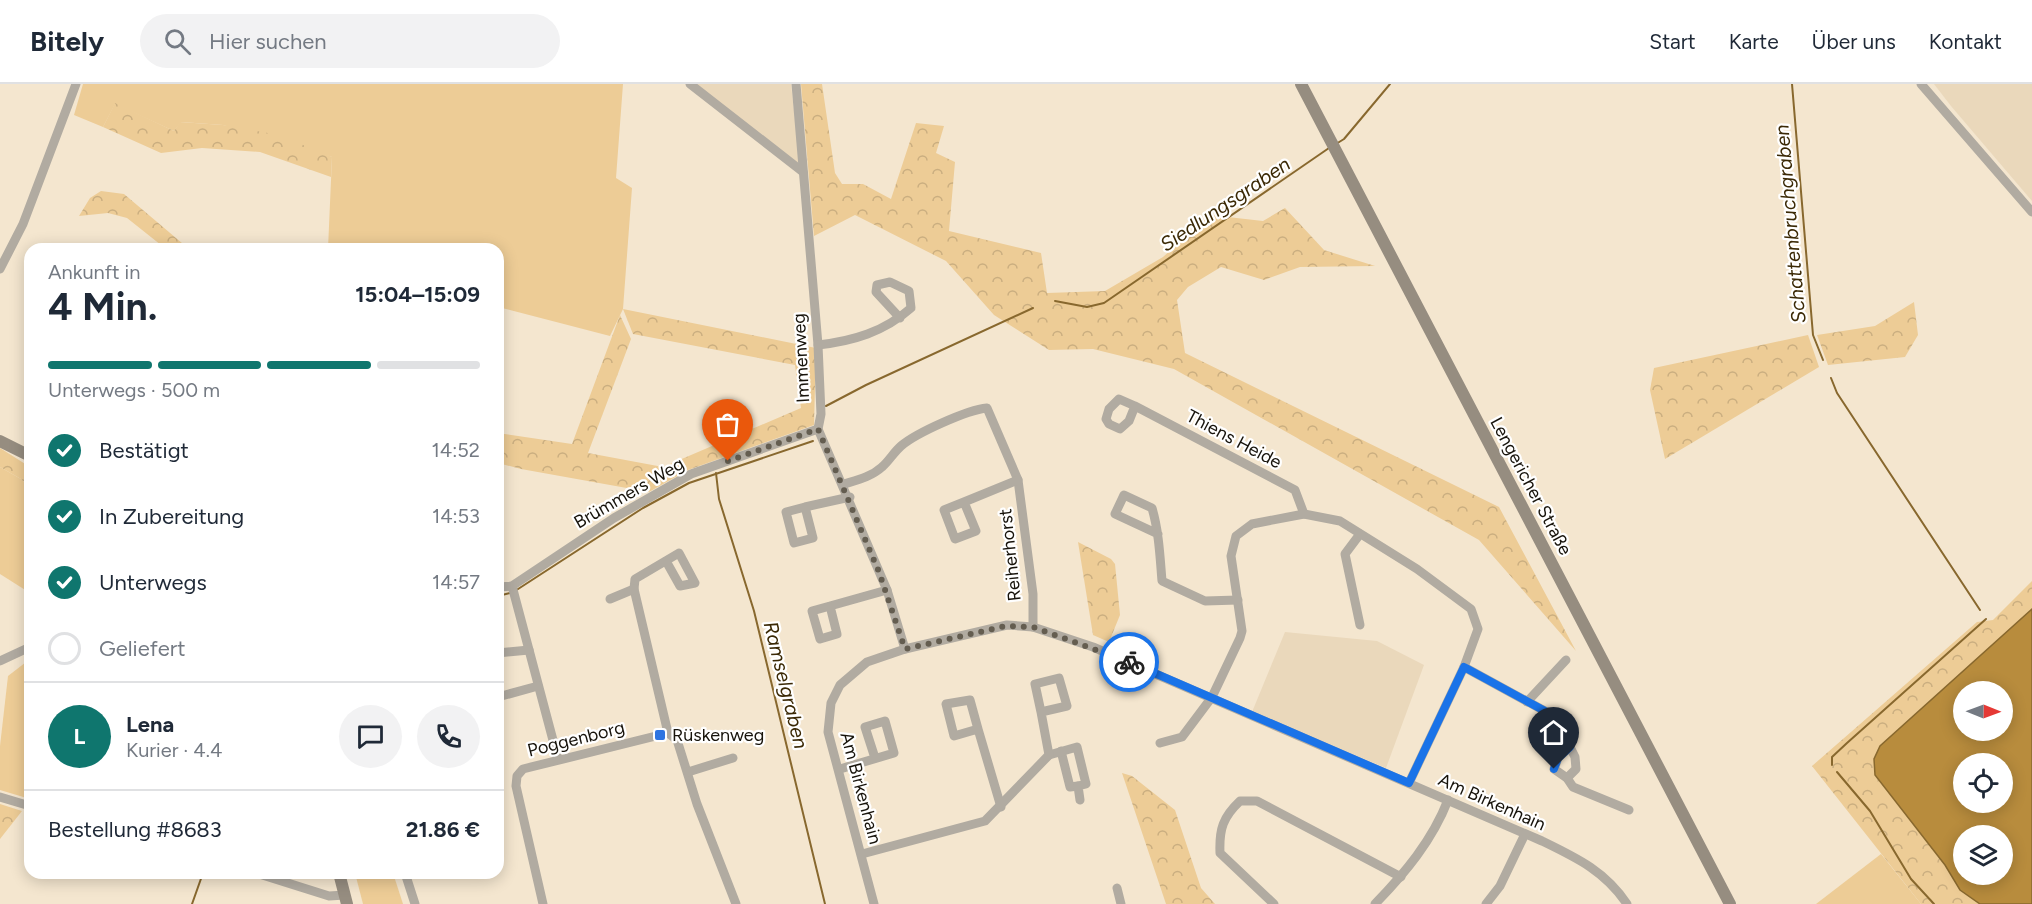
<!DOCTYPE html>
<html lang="de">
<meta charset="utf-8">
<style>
:root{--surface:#fff;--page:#f2f2f3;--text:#1f2937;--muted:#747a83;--line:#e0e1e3;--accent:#0f766e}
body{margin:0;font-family:Figtree,sans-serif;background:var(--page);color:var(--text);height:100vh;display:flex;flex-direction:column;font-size:22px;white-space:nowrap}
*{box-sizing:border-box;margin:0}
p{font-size:20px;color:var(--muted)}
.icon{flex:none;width:33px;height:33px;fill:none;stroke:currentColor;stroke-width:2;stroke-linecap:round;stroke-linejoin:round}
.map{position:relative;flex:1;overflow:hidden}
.side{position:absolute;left:24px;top:159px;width:480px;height:636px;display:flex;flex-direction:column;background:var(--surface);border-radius:18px;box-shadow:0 3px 15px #0003}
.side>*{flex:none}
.needle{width:39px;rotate:91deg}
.fabs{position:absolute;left:1953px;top:597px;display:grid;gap:12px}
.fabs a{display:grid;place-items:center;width:60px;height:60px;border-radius:50%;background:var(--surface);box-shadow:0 3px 15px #0003;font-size:30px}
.pin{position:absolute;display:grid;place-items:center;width:51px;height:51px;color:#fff;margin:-62px -26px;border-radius:50% 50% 50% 0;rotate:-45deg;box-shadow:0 0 6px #0007}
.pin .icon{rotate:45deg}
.courier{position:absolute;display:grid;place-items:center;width:60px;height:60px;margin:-30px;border:4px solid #1a73e8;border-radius:50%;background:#fff;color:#222;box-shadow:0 2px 8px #0007}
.summary em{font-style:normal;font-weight:700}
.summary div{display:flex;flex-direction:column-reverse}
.summary{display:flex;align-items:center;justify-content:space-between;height:102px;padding:0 24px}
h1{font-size:39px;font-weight:700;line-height:45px}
.bar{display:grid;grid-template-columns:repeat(4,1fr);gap:9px 6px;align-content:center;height:72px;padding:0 24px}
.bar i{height:8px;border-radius:4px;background:var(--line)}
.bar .selected{background:var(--accent)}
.bar p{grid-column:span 4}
.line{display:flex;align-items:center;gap:15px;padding:0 24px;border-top:2px solid var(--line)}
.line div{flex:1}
.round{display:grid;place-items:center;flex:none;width:63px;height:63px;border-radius:32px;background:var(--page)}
ol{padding:0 24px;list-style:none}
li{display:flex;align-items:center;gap:18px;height:66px}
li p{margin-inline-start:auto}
li .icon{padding:6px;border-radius:50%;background:var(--accent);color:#fff;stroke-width:4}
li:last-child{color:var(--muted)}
li i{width:33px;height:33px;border:3px solid var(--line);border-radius:50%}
header{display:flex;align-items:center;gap:36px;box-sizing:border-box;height:84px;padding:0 30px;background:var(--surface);border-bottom:2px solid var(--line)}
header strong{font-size:28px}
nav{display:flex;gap:33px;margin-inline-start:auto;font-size:21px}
.search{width:420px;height:54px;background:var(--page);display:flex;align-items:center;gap:15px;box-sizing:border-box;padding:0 21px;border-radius:33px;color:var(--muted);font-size:22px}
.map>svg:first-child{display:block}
.built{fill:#ead8bb}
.grass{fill:#edcc96}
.forest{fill:url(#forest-crowns);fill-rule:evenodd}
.water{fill:#b88c3d;stroke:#88682e;stroke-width:1.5;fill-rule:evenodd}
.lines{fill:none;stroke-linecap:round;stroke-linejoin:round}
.stream{stroke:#88682e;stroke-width:2}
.street{stroke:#b1aba1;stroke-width:9}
.secondary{stroke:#968d80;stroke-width:12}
.done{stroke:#645d50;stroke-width:6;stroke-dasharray:0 10.8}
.route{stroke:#1a73e8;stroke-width:8}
.poi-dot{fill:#2e74e1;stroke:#fff;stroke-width:2}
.labels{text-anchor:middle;stroke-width:4.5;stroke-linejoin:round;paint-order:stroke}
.street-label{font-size:18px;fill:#17130b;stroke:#fff}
.poi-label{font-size:18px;fill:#17130b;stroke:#fff;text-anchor:start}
.water-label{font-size:20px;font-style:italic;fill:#3b2905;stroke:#fff}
</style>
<header>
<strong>Bitely</strong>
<div class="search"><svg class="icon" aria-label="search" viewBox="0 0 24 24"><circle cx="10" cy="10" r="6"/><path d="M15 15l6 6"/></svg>Hier suchen</div>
<nav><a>Start</a><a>Karte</a><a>Über uns</a><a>Kontakt</a></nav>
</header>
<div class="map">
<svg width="2032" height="820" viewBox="0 0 2032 820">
<defs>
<pattern id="forest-crowns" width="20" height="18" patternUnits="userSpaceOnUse" patternTransform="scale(1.5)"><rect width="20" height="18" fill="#edcc96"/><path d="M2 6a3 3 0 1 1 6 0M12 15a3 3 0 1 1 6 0" fill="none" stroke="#caae80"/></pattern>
</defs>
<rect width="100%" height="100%" fill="#f4e6cf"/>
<g class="built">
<path d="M695,0H791L800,82Z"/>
<path d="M1934,0H2032V117L1951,22Z"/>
<path d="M1285,548L1377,557L1424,581L1386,684L1252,628Z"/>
</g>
<g class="grass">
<path d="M83,0H623L616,94L632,104L623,225L610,252L498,223V165H328L332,73L223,41L181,38L174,47L115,20L103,43L74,31Z"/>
<path d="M0,383L21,395L30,405V509L0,490Z"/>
<path d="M30,575V715L0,706V662L8,592Z"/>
<path d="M1881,770L1921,820H1816Z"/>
<path d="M355,789H393L403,820H363Z"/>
</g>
<g class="forest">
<path d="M801,0H822L835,89L842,100H863L891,115L916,39L944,42L936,69L955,78L949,147L1041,169L1047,209L1105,207L1163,173L1210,131L1263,137L1285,124L1324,166L1375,182L1300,183L1264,196L1221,183L1188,203L1177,216L1185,269L1499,423L1576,567L1479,456L1174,285L1093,265L1049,266L994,231L946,177L855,131L814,152Z"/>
<path d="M115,19L174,47L180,38L223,41L279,51L332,73L331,93L260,68L202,64L161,69L103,43Z"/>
<path d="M101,107L124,110L189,165H166L127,134L108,129L79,132L90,114Z"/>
<path d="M1914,218L1918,251L1905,273L1828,281L1817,251L1875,242Z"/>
<path d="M623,225L816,264L814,341L688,386L649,408L521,385L498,379V349L572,360L620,231L631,255L588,369L663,383L801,324L795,281L633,250Z"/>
<path d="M1808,251L1819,283L1665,375L1650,306L1654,284Z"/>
<path d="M0,364L30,383V405L21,395L0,383Z"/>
<path d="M1078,458L1111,475L1115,480L1120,531L1109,558L1093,551Z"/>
<path d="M2032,497V820H1921L1812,682L1977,538L1993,536ZM1964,608H2002V646H1964ZM1964,680H2002V718H1964ZM1964,752H2002V790H1964Z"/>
<path d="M1122,689L1132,692L1175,726L1201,804L1215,820H1166Z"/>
<path d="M0,720L22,727L0,755Z"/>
</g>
<path class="water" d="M2032,525V820H1980L1960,806L1945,781L1875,691L1874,675L1880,662ZM1964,608H2002V646H1964ZM1964,680H2002V718H1964ZM1964,752H2002V790H1964Z"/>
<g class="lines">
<g class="stream">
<path d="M1792,0L1813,251L1823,276"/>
<path d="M1336,60L1344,55L1390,0"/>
<path d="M1055,217L1087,223L1104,219L1329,64"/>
<path d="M1831,294L1837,309L1980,526"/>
<path d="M826,322L866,301L1033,224"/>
<path d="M716,389L719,415L754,527L825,820"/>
<path d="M515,507L643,424L689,399L813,357"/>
<path d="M498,512L510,509"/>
<path d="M1832,681V673L1847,659L1986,535"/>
<path d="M1837,688L1870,727L1911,795L1934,820"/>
<path d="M192,820L203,789"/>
</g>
<g class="street">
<path d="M690,0L803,88"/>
<path d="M796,0L818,261L821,330L818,345L887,506L905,565"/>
<path d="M1921,0L2032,128"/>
<path d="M0,185L23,140L76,0"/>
<path d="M818,261C853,257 884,248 911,224L909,207L890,198L877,201L876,208L900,234"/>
<path d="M1135,322L1129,337L1120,345L1109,340L1106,335L1109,325L1119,315L1135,322L1295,406L1304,430"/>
<path d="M844,400C857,396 871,393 882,383C889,377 894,368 901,362C916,349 967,326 987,324L1018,396L1033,510V543"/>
<path d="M964,418L944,426L955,455L976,447L964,418L1018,396"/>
<path d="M805,423L786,428L794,459L813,454L805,423L850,413"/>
<path d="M1158,450L1115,430L1124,411L1152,424C1159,448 1160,473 1162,497L1205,517L1238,516"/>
<path d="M1360,450L1345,470L1360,541"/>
<path d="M666,477L680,502L695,499L679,469L635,495L634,505L668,649L677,656L697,720L736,820"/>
<path d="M512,502L558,675"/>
<path d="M498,503L512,502L614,434L691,390L818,345"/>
<path d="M610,515L634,505"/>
<path d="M830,522L812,527L820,555L837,550L830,522L887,506"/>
<path d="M498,569L529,566"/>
<path d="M0,577L30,563"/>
<path d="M1464,583L1565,638L1570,663L1558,674L1554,685L1567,694L1573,703L1629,726"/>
<path d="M498,613L538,602"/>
<path d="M1527,618L1566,576"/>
<path d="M978,645L970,616L946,620L954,652L978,645L1001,723"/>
<path d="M1160,659L1182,653L1212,613L1240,554L1242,547L1231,472L1236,452L1252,440L1304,430L1340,437L1417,485L1471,525L1478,545L1464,583L1409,699"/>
<path d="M1061,667L1070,703L1078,702"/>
<path d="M1049,671L1077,663L1086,700L1078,702L1080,716"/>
<path d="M840,685L894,669L885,637L865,643L875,674"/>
<path d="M688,688L733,674"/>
<path d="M1567,694L1576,685L1575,673L1570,663"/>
<path d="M0,713L30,722"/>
<path d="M862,770L985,737L1049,671L1041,628L1067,622L1059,594L1035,600L1041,628"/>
<path d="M256,789L329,812L345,811"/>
<path d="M405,789L415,820"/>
<path d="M1117,804L1121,820"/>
<path d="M543,820L516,702L517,692L523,685L668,649"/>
<path d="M874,820L828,648L831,619L840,601L867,578L905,565L1007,541L1033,543L1093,563L1542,757C1577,774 1605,787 1627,820"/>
<path d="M1274,820L1220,769C1219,745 1223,733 1240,717H1257L1401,793"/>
<path d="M1375,820C1405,789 1432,757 1448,716"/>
<path d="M1486,820L1500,802L1525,750"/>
</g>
<g class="secondary">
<path d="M1301,0L1730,820"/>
<path d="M0,357L30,372"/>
<path d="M339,789L347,820"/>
</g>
</g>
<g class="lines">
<path class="done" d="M728,377L818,345L879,488L905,565L1006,542L1033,543L1129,578"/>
<path class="route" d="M1129,578L1409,699L1464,583L1565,638L1570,663L1558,674L1554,685"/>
</g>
<rect class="poi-dot" x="654" y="645" width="12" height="12" rx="3"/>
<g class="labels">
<g class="street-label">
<text transform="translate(801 274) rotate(-93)" y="6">Immenweg</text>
<text transform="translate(1234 355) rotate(28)" y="6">Thiens Heide</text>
<text transform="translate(1531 402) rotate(62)" y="6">Lengericher Straße</text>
<text transform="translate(629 409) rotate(-30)" y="6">Brümmers Weg</text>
<text transform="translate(1010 471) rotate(-96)" y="6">Reiherhorst</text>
<text transform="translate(576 655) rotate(-14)" y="6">Poggenborg</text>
<text transform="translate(861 704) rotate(75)" y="6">Am Birkenhain</text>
<text transform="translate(1492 718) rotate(24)" y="6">Am Birkenhain</text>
</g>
<g class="poi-label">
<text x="672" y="657">Rüskenweg</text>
</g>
<g class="water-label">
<text transform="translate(1225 120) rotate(-34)" y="7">Siedlungsgraben</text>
<text transform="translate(1790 140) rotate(-95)" y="7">Schattenbruchgraben</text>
<text transform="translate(786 601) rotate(76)" y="7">Ramselgraben</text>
</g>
</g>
</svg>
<div class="fabs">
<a><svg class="needle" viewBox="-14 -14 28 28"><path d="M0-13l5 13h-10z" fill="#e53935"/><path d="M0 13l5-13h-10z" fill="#747a83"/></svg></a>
<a><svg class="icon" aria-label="locate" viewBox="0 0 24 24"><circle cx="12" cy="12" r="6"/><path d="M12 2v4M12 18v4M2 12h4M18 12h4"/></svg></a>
<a><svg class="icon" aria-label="layers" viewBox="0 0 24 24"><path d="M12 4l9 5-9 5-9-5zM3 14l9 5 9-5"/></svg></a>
</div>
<div class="pin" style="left:728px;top:377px;background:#ea580c"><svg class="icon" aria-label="bag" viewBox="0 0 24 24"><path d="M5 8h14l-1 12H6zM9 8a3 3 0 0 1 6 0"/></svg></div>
<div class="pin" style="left:1554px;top:685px;background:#1f2937"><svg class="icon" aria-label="home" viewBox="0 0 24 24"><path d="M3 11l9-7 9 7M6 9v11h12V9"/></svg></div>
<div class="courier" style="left:1129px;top:578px"><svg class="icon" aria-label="bike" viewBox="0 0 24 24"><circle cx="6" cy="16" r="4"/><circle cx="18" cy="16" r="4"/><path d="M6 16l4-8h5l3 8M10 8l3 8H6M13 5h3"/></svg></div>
<section class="side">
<div class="summary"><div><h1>4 Min.</h1><p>Ankunft in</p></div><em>15:04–15:09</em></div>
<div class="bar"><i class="selected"></i><i class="selected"></i><i class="selected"></i><i></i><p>Unterwegs · 500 m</p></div>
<ol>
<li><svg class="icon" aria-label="check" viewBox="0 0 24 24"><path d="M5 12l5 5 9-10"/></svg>Bestätigt<p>14:52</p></li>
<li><svg class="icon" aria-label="check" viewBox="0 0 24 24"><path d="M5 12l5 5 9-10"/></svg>In Zubereitung<p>14:53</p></li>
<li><svg class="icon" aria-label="check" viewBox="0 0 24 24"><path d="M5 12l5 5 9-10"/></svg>Unterwegs<p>14:57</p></li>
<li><i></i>Geliefert</li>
</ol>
<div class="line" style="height:108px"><b class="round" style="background:var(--accent);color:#fff">L</b><div><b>Lena</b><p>Kurier · 4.4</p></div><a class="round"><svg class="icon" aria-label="chat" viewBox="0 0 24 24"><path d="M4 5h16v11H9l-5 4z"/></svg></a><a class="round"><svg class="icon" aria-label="phone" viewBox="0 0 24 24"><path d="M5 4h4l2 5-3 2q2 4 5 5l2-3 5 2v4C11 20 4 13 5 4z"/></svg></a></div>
<div class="line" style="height:78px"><div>Bestellung #8683</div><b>21.86 €</b></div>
</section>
</div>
